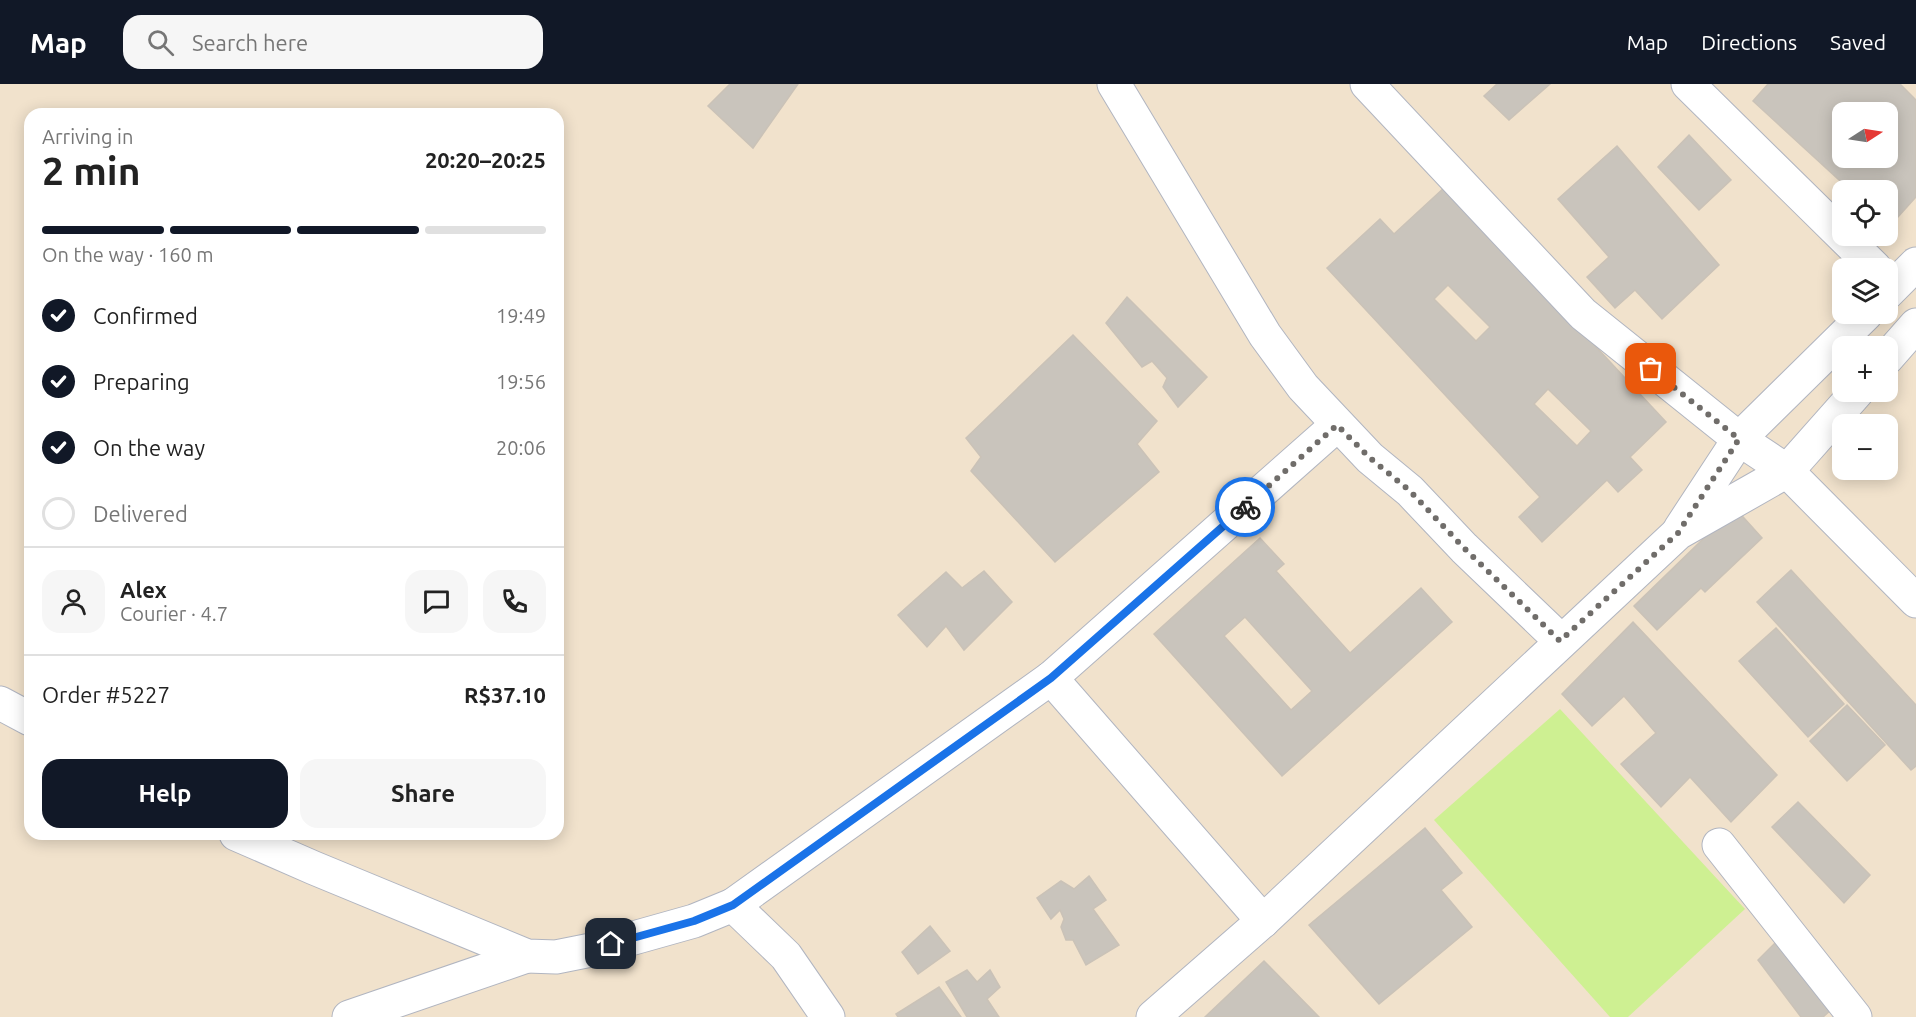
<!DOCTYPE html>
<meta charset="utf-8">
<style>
:root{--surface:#fff;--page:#f6f6f6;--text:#222;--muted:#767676;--line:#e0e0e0;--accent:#111827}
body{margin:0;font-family:Ubuntu,sans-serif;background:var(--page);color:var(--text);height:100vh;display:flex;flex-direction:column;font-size:22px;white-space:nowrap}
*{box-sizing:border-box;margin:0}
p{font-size:20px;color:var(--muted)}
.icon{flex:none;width:33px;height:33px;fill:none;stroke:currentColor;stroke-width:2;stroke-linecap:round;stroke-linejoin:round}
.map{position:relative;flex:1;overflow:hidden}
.side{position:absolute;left:24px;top:24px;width:540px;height:732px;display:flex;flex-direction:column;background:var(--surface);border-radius:18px;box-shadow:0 3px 15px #0003}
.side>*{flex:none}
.needle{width:39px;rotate:78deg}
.buttons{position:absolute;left:1832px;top:18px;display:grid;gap:12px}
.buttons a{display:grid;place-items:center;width:66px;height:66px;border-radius:12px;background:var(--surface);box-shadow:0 3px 15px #0003;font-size:30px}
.pin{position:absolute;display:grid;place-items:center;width:51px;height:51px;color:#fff;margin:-26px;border-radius:12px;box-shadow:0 3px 9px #0006}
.courier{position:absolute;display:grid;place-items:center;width:60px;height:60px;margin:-30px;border:4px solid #1a73e8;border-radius:50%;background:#fff;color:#222;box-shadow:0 2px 8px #0007}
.overview em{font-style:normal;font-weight:600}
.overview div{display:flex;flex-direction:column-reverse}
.overview{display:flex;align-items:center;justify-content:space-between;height:102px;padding:0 18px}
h1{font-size:39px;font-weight:600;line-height:45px}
.bar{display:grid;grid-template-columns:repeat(4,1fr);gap:9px 6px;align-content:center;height:72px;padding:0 18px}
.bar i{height:8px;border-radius:4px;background:var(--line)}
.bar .on{background:var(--accent)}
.bar p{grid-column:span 4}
.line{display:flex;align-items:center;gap:15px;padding:0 18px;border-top:2px solid var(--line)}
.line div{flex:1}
.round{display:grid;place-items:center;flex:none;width:63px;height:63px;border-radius:18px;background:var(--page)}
ol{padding:0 18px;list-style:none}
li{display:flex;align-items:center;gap:18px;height:66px}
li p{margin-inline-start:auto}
li .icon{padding:6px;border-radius:50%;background:var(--accent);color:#fff;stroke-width:4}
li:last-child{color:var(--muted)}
li i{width:33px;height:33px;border:3px solid var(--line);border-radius:50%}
.cta{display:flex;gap:12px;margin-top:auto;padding:12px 18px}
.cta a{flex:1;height:69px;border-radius:18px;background:var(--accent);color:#fff;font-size:24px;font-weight:600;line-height:69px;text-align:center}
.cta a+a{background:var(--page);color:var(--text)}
header{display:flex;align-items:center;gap:36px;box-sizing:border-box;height:84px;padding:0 30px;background:var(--accent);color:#fff}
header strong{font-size:28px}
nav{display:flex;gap:33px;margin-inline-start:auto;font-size:21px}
.search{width:420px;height:54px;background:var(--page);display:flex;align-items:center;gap:15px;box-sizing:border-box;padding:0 21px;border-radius:18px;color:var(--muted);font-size:22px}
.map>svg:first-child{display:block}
.education{fill:#f1e2cc;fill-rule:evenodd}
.pitch{fill:#cef092}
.building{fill:#c9c4bc;stroke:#cac2b7;stroke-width:1.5;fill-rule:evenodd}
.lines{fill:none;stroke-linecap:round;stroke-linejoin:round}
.minor-casing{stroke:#b1b5c0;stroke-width:35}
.minor{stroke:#fff;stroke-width:33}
.done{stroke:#706d6a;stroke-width:6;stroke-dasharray:0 10.8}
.route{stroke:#1a73e8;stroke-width:8}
</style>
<header>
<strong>Map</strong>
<div class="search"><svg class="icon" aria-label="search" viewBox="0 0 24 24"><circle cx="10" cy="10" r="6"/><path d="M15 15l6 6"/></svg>Search here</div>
<nav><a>Map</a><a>Directions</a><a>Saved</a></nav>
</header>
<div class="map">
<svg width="1916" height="933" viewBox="0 0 1916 933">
<rect width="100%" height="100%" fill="#eee6dd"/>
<path class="education" d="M0,0H1916V933H0ZM1842,28H1887V74H1842ZM30,30H558V750H30ZM1842,106H1887V152H1842ZM1842,184H1887V230H1842ZM1842,262H1887V308H1842ZM1842,340H1887V386H1842Z"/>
<path class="pitch" d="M1560,625L1745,825L1628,933H1610L1434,736Z"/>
<g class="building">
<path d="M730,0H798L753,64L708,22Z"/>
<path d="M1497,0H1550L1509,36L1484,12Z"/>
<path d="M1768,0H1900L1916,16V113L1889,143L1887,141V106H1850L1753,17ZM1842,28H1887V74H1842Z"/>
<path d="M1689,51L1731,96L1699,126L1658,83Z"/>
<path d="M1617,62L1719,181L1662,235L1635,206L1615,224L1587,193L1609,173L1558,115Z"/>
<path d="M1446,102L1666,338L1630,373L1642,386L1618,408L1607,396L1542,458L1519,433L1540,413L1327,184L1380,135L1394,150ZM1448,201L1490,243L1476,257L1434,215ZM1548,305L1591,347L1577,362L1534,320Z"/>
<path d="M1127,213L1207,293L1178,323L1163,303L1167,294L1152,277L1142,283L1106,239Z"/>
<path d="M1073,251L1157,337L1137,360L1159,388L1055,478L971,387L981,373L966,354Z"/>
<path d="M1735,424L1762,454L1705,508L1701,504L1657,546L1634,522Z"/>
<path d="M1260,454L1284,480L1276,487L1350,569L1421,504L1452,538L1282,692L1154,550ZM1245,533L1312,607L1291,626L1224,552Z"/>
<path d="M1791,486L1916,621V682L1911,686L1757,518Z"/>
<path d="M984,487L1012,518L964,566L946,542L927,563L898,531L946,488L962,504Z"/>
<path d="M1633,538L1777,691L1731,738L1690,693L1661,723L1621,680L1656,649L1624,612L1592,642L1562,610Z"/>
<path d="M1776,544L1844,620L1808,653L1739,577Z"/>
<path d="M1847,621L1885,661L1847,697L1810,657Z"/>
<path d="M1798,718L1870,791L1844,819L1772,743Z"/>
<path d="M1425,744L1462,789L1441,806L1472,843L1379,920L1309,841Z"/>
<path d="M1089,792L1106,816L1093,825L1119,861L1086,881L1073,856H1066L1061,843L1064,835L1060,826L1051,835L1037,814L1061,797L1074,805Z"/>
<path d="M930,842L950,867L918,890L902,868Z"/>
<path d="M1776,858L1832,925L1823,933H1801L1758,876Z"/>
<path d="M1264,877L1319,933H1205Z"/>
<path d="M967,886L977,898L990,886L1000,903L987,915L999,933H967L946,898Z"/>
<path d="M939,903L961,933H898L896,930Z"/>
</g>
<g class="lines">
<defs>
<g id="minor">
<path d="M1114,0L1265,251L1303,303L1370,374L1410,407L1464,464L1561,557"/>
<path d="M1367,0L1583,230L1739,355L1787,387L1916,517"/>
<path d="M1688,0L1875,184"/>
<path d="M1887,209L1916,180"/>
<path d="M1887,274L1916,241"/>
<path d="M1680,445L1739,355L1866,230"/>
<path d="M1051,594L1263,837"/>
<path d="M0,619L30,635"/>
<path d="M236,750L314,784L527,872L556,873L591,866L694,837L733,821L786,872L828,933"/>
<path d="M1719,761L1855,933"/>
<path d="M733,821L1051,594L1337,341"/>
<path d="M349,933L527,872"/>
<path d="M1153,933L1263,837L1678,449L1787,387L1857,308"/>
</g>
</defs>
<use href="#minor" class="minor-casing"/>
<use href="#minor" class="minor"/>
</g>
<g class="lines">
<path class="done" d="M1245,423L1337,341L1370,374L1410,407L1464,464L1560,557L1678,449L1739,355L1651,285"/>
<path class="route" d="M611,860L694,837L733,821L1051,594L1245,423"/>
</g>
</svg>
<div class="buttons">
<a><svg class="needle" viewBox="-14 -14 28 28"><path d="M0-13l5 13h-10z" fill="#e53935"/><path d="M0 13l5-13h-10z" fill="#767676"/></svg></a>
<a><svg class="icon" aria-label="locate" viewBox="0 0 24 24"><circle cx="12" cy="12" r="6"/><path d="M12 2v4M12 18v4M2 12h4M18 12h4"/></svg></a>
<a><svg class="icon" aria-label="layers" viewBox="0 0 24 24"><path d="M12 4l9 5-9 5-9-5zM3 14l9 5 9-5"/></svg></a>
<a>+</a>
<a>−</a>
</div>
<div class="pin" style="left:1651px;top:285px;background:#ea580c"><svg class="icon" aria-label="bag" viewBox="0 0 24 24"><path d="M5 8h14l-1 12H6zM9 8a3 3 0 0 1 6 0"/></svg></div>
<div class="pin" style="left:611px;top:860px;background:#1f2937"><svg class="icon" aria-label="home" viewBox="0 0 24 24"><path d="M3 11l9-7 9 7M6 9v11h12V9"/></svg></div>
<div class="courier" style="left:1245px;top:423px"><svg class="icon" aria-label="bike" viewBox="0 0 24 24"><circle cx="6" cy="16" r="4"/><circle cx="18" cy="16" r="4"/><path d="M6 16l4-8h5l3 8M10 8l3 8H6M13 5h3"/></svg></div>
<section class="side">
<div class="overview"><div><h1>2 min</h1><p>Arriving in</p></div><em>20:20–20:25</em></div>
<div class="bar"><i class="on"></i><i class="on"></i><i class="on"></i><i></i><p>On the way · 160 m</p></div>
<ol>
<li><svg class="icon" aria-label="check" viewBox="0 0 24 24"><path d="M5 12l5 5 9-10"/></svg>Confirmed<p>19:49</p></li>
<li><svg class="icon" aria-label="check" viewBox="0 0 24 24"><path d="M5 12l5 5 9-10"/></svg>Preparing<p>19:56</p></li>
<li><svg class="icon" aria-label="check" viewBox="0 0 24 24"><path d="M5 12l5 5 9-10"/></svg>On the way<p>20:06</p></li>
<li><i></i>Delivered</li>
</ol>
<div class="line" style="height:108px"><a class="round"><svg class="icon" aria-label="person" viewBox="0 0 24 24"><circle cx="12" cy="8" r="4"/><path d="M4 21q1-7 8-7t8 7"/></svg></a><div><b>Alex</b><p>Courier · 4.7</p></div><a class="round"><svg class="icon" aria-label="chat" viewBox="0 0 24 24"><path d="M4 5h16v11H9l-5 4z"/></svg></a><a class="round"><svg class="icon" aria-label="phone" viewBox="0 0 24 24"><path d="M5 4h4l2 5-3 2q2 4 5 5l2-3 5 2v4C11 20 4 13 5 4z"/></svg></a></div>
<div class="line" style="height:78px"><div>Order #5227</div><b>R$37.10</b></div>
<div class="cta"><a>Help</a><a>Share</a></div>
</section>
</div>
